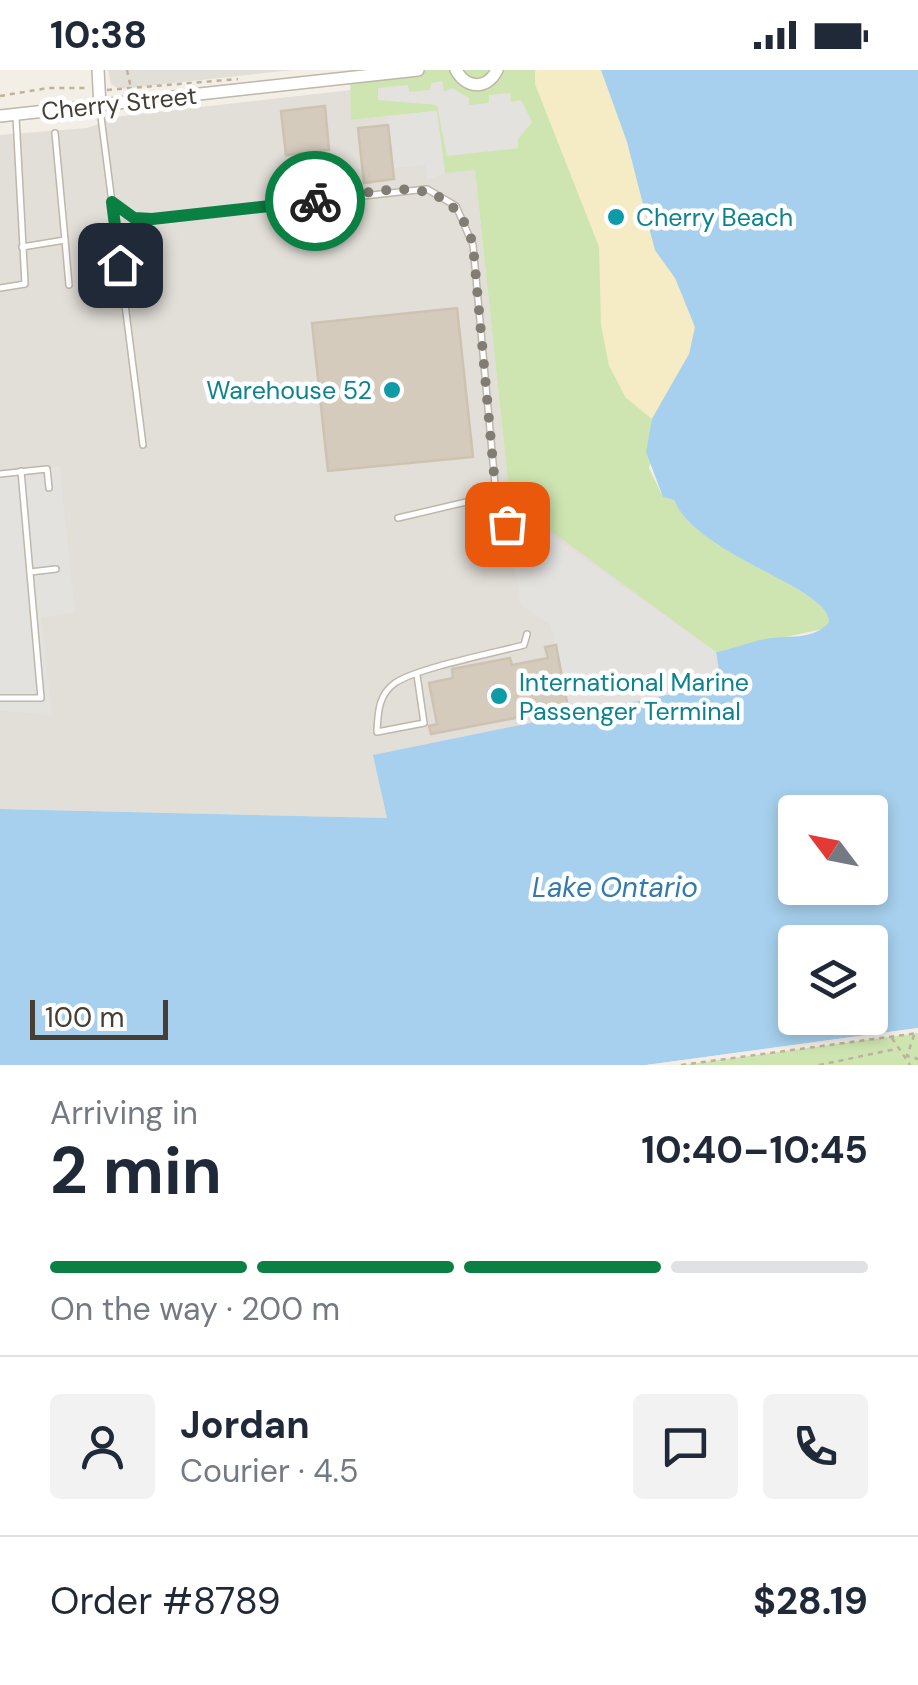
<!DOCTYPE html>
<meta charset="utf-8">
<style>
:root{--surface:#fff;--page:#f2f2f3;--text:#1f2937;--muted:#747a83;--line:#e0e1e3;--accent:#0b8043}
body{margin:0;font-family:"DM Sans",sans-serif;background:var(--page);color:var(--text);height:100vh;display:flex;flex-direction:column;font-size:38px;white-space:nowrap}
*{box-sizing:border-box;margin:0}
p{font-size:32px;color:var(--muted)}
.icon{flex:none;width:55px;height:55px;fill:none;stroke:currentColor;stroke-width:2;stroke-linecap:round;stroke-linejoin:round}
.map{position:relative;height:995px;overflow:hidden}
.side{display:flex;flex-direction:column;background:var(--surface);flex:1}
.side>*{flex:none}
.needle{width:65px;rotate:302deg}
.fabs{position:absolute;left:778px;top:725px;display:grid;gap:20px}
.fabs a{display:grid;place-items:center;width:110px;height:110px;border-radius:10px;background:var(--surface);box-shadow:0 5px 15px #0003;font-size:50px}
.scale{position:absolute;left:30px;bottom:25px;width:138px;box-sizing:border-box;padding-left:10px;border:5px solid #453f36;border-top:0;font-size:28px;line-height:35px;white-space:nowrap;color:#453f36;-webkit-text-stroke:8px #fff;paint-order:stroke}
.pin{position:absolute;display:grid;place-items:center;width:85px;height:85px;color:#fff;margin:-42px;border-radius:20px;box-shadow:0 5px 15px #0006}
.courier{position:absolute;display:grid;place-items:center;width:100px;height:100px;margin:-50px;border:8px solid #0b8043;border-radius:50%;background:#fff;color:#222;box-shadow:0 2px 12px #0007}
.head em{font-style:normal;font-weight:700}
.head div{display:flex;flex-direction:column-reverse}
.head{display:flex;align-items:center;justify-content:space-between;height:170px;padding:0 50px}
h1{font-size:65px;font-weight:700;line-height:75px}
.bar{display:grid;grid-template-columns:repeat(4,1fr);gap:15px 10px;align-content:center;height:120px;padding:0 50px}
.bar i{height:12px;border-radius:8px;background:var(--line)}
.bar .current{background:var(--accent)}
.bar p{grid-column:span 4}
.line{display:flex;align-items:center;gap:25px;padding:0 50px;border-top:2px solid var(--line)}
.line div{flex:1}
.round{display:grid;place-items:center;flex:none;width:105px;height:105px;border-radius:10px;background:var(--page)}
.status{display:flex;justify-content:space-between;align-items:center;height:70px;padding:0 50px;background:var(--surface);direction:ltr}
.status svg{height:28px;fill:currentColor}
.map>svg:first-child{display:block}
.industrial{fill:#e2ded8}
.green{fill:#cee5b1}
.sand{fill:#f5ebc4}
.parking{fill:#e4e2df}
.water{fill:#a6d0ed;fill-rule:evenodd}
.pier{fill:#f3efe7}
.building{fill:#d4cbbd;stroke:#cec2b0;stroke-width:2.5}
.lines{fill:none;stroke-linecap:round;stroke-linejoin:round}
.service-casing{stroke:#beb7aa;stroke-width:8}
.tertiary-casing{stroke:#beb7aa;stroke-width:14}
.path{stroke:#bfb29c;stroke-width:2.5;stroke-dasharray:5 5;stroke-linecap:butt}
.service{stroke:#fff;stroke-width:5}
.tertiary{stroke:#fff;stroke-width:11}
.done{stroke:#827d74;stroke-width:10;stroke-dasharray:0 18}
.route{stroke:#0b8043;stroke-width:12}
.culture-dot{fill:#0f9aa8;stroke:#fff;stroke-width:4}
.labels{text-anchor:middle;stroke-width:9;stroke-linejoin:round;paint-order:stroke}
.street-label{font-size:25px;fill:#453f36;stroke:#fff}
.culture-label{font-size:25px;fill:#0d838f;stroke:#fff;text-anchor:start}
.water-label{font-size:28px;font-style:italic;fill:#347aac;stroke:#fff}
</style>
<div class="status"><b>10:38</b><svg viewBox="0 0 49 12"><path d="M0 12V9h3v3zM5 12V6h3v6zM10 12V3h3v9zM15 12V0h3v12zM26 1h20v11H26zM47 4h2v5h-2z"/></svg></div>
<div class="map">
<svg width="918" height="995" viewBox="0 0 918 995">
<rect width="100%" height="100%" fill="#f3efe7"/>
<g class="industrial">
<path d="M108,0H292L119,19L111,14Z"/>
<path d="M351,20V50L437,41L475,99L510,430L712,573L722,614L374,685L387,748L0,739V65L87,58L122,46Z"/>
</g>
<g class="green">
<path d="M350,0H601L665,193L695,257L649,398L663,427L674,430C696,484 831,518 829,552L823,559L716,582L510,431L475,100L445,103L436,41L351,50Z"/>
<path d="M918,958V995H646Z"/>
</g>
<path class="sand" d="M535,0H601L627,72L655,180L675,208L695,257L689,284L652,349L626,328L609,296L601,255L599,177L535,14Z"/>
<g class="parking">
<path d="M442,11L444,22L452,18L469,28V35L489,33V25L510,23L511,32L521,30L532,52L518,69V78L447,86L437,35L378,30V18L408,15L409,22L430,20L431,13Z"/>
<path d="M437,41L445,103L427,110L425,95L392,98L387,46Z"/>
<path d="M60,396L75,542L41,548L52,645L0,641V402Z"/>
<path d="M508,435L716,582L722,614L570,645L550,555L521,535L504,436Z"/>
</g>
<path class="water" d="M601,0H918V958L646,995H0V739L387,748L373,685L721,614L716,582C733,579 749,572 765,569C786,565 814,571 829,552C830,517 697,486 674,430L663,427L646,382L652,349L689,284L695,257L675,208L655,180L627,72ZM795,742H870V818H795ZM795,872H870V948H795Z"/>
<path class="pier" d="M918,958V963L683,995H646Z"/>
<g class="building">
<path d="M325,36L329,80L286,85L281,41Z"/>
<path d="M388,55L394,109L364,113L358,58Z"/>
<path d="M457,238L473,387L328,401L312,253Z"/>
<path d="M556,575L568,638L431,664L429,656L437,654L429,613L453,608L452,599L510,588L512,595L548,588L545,577Z"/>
</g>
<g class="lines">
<defs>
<g id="service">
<path d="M100,39L143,375"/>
<path d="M112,132L134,148L152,149L427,119L456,136L473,175L496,425L398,448"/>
<path d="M65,170L69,215"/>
<path d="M22,177L65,170L55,63"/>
<path d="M0,218L25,214L16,47"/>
<path d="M0,404L47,399L49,418"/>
<path d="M496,425L507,454"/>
<path d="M30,502L56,499"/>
<path d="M417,605L424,653L377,662C378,643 378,625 395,613C417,598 494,583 524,575L527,564"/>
<path d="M0,628H41L21,401"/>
</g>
<g id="tertiary">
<path d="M98,0L100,36"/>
<path d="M456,0C466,19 487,20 497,0"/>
<path d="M0,46L418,0"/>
</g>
</defs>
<use href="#service" class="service-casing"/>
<use href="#tertiary" class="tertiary-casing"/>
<g class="path">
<path d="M127,0L131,18"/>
<path d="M107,20L238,9"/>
<path d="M0,26L48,18H89"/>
<path d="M914,965L907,986L918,989"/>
<path d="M892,968L910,995"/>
<path d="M681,995L918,963"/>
<path d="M819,995L896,979"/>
</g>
<use href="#service" class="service"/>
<use href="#tertiary" class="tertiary"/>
</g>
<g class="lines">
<path class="done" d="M315,131C379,123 451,94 473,175L496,426L507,454"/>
<path class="route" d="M120,195L112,132L134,148L152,149L315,131"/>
</g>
<g class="culture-dot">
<circle cx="616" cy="147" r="10"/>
<circle cx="392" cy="320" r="10"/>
<circle cx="499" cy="626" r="10"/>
</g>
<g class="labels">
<g class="street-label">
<text transform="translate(119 33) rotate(-6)" y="9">Cherry Street</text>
</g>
<g class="culture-label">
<text x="636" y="156">Cherry Beach</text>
<text x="372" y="329" text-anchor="end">Warehouse 52</text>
<text x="519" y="621">International Marine<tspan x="519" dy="29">Passenger Terminal</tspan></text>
</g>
<g class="water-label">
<text x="615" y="827">Lake Ontario</text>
</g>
</g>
</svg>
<div class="fabs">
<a><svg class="needle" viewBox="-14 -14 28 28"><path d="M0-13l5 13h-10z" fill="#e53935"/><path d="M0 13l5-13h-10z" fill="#747a83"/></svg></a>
<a><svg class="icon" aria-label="layers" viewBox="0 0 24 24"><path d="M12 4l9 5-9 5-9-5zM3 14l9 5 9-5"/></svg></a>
</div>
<div class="scale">100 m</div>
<div class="pin" style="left:507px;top:454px;background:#ea580c"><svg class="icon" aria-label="bag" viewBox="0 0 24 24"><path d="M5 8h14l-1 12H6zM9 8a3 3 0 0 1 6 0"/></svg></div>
<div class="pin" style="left:120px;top:195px;background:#1f2937"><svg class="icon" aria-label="home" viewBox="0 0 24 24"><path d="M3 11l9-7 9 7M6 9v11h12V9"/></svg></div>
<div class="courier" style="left:315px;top:131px"><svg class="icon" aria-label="bike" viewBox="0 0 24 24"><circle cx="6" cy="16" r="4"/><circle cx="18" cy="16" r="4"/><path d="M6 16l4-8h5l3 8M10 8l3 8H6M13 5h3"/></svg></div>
</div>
<section class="side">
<div class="head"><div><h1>2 min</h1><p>Arriving in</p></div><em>10:40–10:45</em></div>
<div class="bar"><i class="current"></i><i class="current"></i><i class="current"></i><i></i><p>On the way · 200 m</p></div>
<div class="line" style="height:180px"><a class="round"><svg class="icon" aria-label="person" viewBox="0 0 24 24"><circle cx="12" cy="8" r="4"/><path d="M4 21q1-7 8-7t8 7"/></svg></a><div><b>Jordan</b><p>Courier · 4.5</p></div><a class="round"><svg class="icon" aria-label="chat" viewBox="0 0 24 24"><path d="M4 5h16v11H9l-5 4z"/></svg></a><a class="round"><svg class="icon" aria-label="phone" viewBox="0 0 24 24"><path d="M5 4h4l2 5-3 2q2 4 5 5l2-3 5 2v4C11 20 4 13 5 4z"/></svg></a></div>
<div class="line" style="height:130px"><div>Order #8789</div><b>$28.19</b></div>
</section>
